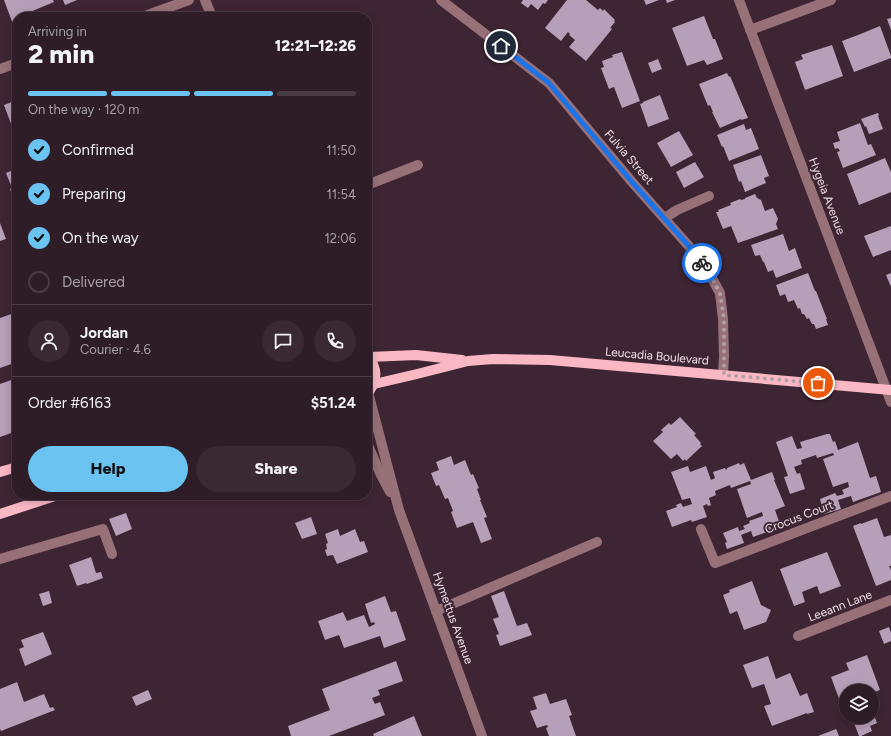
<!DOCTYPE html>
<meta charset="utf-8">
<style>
:root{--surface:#2e1c26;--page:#3a2932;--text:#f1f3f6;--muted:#a7a1a7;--line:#493a43;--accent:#6ac3f1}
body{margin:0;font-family:Figtree,sans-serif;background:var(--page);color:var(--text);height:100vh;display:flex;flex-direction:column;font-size:15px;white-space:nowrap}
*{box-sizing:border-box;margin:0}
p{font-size:13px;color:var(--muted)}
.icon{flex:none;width:22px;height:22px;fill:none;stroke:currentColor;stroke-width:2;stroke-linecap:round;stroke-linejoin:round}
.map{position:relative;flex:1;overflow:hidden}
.drawer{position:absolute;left:12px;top:12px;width:360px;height:488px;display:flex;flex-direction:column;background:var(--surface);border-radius:16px;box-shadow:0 2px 10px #0003,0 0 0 1px var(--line)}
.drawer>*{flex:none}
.fabs{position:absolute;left:839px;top:684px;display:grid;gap:8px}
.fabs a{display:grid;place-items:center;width:40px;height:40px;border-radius:50%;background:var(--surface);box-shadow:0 2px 10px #0003,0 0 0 1px var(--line);font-size:20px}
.pin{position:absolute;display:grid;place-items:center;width:34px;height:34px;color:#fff;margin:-17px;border:2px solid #fff;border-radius:50%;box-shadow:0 1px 4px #0007}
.courier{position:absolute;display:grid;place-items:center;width:40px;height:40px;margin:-20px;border:3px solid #1a73e8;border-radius:50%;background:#fff;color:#222;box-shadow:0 1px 5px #0007}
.summary em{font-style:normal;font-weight:800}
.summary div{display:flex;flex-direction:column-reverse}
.summary{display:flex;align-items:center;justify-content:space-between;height:68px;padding:0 16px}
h1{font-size:26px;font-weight:800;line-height:30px}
.bar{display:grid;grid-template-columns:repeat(4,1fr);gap:6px 4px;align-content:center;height:48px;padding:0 16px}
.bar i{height:5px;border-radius:3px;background:var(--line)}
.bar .current{background:var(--accent)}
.bar p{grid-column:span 4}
.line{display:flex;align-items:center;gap:10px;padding:0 16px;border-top:1px solid var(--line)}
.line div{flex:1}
.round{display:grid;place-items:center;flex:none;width:42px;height:42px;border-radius:21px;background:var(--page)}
ol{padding:0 16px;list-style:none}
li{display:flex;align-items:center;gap:12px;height:44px}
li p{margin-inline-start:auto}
li .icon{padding:4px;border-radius:50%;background:var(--accent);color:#111;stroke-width:4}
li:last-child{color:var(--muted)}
li i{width:22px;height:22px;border:2px solid var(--line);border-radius:50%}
.cta{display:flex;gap:8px;margin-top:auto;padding:8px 16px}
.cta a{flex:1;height:46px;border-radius:24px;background:var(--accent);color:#111;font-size:16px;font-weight:800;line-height:46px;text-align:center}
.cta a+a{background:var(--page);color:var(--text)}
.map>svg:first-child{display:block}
.building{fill:#b69fb9}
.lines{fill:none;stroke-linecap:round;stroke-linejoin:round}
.minor{stroke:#987178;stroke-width:10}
.major{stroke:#fab8c5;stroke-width:10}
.done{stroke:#b29fa9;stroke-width:4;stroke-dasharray:0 7.2}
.route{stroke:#1a73e8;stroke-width:5}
.labels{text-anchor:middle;stroke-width:4;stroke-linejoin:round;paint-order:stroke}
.street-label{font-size:12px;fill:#f1e0e9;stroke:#3e2533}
</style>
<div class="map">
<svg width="891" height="736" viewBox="0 0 891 736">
<rect width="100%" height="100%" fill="#3e2533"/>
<g class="building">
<path d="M4,0H53L54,2L30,12L32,17H17V26L14,27Z"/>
<path d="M63,0H77L65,5Z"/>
<path d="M523,0H548L545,4L543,3L538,10L531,4L528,8L521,3Z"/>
<path d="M567,0H586L598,10L600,8L603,11L604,9L615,20L614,21L615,22L610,28L612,29L586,61L569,47L575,40L569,35L570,34L568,32L561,41L545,28Z"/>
<path d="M644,0H659L646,5Z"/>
<path d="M666,0H675L667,3Z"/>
<path d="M704,16L713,39H715L723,59L707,65L704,60L687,66L672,28Z"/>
<path d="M891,18V30L887,19Z"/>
<path d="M880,26L891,56V58L854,72L842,41L858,35Z"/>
<path d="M832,45L843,76L805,90L795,62L803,59L801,55Z"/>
<path d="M622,52L640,101L622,108L614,87L609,89L601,68L604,67L602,61L613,57L612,55Z"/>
<path d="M658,59L662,69L652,73L648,63Z"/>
<path d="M727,73L729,77L730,76L748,118L741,120V119L720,128L712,112H713L710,105L708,106L699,84Z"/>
<path d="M660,95L669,119L648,127L640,104L643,103V102Z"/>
<path d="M17,100V140L4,105Z"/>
<path d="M878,113L879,115L878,116L883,129L869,134L866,126L865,127L861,119Z"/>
<path d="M860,123L868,145L871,144L876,155L843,168L837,152L840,151L838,148L835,149L833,143L840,141L837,132Z"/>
<path d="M744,124L746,130L751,128L759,149L729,161L723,146L722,147L717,135Z"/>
<path d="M679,131L693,155L671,167L657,143Z"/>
<path d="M761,155L769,176L764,178L766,183L745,192L741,181L739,182L733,165Z"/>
<path d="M885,158L891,172V192L859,205L847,174Z"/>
<path d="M695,162L704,177L684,188L676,172Z"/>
<path d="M13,170L17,180V208L10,189L12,188L6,173Z"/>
<path d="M755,194L757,198L761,200L765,211L773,208L778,219L776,224L778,229L738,243L731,226L723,229L716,212H719L718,210L731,205L730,203L740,199L741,200L745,199V198Z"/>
<path d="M0,223L6,239L0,241Z"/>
<path d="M891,226V250L873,257L864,236Z"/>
<path d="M783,234L789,251L795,248L802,268L776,278L773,270L768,272L764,262H763L760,255L755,256L751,245Z"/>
<path d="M808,273L815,291H816L827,319H826L828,325L816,329L814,324H812L809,318L807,319L804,314H802L800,308L798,309L794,300L788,302L785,294L780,296L776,285Z"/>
<path d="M891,273V287L886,275Z"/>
<path d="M17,312V362L0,368V318Z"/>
<path d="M17,378V431L0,437V384Z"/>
<path d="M680,417L696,434L694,435L701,443L700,444L702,446L686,461L685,459L683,461L677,454L671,459L653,441L663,432L661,430L669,423L671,425Z"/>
<path d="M827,434H830L833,442L835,441L838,450L858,442L870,478L876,476L881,492L853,502L851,496L838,500L841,509L824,514L820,499L835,493L837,496L844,494L842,490L849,487L848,482L833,487L823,459L834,455L833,453L817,458L816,455L801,460L802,464L794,467L797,474L800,473L805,489L790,494L784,477L788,476L776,442L792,436L797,449L802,448L800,442Z"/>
<path d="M451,456L454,465L465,460L471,475L473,474L479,488L477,489L481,500H480L487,517L484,518L492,539L481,543L473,522L457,528L451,512L453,511L448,498L445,499L439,485L436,486L431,473L439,470L436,462Z"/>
<path d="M739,463L740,465L744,463L751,480L772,472L775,480H774L785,506L775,510L781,527L753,537L751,531L741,535L744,543L727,549L725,543L727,542L723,533L738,527L739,531L745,529L743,526L750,523L749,521L763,516L762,512L747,518L737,489L751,484L750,481L731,488L730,485L715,491L716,495L709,498L711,505L708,506L707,504L703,506L707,517L692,522L691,520L672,527L666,511L677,507L676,505L681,503L683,507L692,504L690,498L682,500L671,472L688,466L690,472L706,466L711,480L715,478L713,472L725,468L726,470L727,469V468Z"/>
<path d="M126,513L132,529L116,536L109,519Z"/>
<path d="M311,517L317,534L302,539L295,523Z"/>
<path d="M877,518L884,537L891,535V566H889L891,570V580L876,586L853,526L861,523V524Z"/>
<path d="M338,529L340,536L355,529L360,542L364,541L368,552L337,564L333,555L327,556L325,550L327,549L326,544L328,543L325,534Z"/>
<path d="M827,552L841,586L820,594L817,586L802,592L805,602L794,606L780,569Z"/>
<path d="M91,557L96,573L101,572L103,578L87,584L86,583L77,586L69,565Z"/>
<path d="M752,581L761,605L771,610L766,622L744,630L737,611L730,614L723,595L730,592L729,590Z"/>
<path d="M49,591L52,603L43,606L39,594Z"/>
<path d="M504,591L517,626L527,623L532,635L500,646L496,635L499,634L493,619L499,617L491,596Z"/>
<path d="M385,596L391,612L396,611L406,640L384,648L380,636L344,648L339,635L325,640L318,621L343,612L347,621L364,615L369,627L375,624L374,622L371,623L365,604Z"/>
<path d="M889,627L891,633V641L884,644L879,631Z"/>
<path d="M43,632L52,654L25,666L19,649L24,647L21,640Z"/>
<path d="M867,655L880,690L872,693V691H846V702L841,704L831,677L849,670L846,663Z"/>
<path d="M768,656L776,679L790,673L800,696L807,693L814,712L807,714V713L772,726L764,706L771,704L764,684L752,688L743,665Z"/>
<path d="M396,661L403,681L378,690L380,695L372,698L375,704L380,702L385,715L329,736H291L288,726L330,710L322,689Z"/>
<path d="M17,682L24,702L44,694L50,708L53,707L55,710L1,731L0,729V689Z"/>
<path d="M148,690L152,699L136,706L132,697Z"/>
<path d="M546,693L550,704L566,699L572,715L569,716L576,736H549L546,728L548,727L547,725L537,728L530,711L537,709L533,697Z"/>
<path d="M874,715L877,723L870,726L872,731L861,736H859L854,723L869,717H872V716Z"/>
<path d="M414,716L422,736H374L373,734Z"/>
<path d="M836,729L839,736H818Z"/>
</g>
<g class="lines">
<g class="minor">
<path d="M205,0L212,17"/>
<path d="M441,0L549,83L632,182L695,253L708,271L720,293L723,319L724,356L723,375"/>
<path d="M739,0L891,402"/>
<path d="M142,17L189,0"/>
<path d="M750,30L831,0"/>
<path d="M0,69L17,63"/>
<path d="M367,185L418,165"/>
<path d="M665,218L677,210L709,196"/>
<path d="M368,392L399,510L482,736"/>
<path d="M367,443L380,473L390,492"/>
<path d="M701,529L715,563L891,496"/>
<path d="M0,559L103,529L112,554"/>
<path d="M436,611L597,542"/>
<path d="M798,636L891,600"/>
</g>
<g class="major">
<path d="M367,355C378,368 378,381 367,394"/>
<path d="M369,357L416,355L462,360"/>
<path d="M374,384L417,374L468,361L493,359L550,360L891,390"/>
<path d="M0,472L17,467"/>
<path d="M0,514L58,495"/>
</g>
</g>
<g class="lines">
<path class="done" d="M702,263L708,271L720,293L724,319V375L818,383"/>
<path class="route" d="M501,46L549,83L632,182L695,253L702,263"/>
</g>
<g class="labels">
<g class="street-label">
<text transform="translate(629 157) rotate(49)" y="4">Fulvia Street</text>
<text transform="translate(827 196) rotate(69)" y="4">Hygeia Avenue</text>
<text transform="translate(657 356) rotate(5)" y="4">Leucadia Boulevard</text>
<text transform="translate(799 517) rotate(-21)" y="4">Crocus Court</text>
<text transform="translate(840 606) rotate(-21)" y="4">Leeann Lane</text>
<text transform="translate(453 618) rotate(70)" y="4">Hymettus Avenue</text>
</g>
</g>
</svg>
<div class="fabs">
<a><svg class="icon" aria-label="layers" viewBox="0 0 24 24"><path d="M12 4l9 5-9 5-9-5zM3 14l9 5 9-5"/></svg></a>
</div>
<div class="pin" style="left:818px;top:383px;background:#ea580c"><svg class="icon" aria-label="bag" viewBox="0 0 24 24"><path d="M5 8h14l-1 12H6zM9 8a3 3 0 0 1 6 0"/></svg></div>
<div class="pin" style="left:501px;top:46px;background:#1f2937"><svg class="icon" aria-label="home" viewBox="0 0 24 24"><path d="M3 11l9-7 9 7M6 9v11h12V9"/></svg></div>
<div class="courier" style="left:702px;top:263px"><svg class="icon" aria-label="bike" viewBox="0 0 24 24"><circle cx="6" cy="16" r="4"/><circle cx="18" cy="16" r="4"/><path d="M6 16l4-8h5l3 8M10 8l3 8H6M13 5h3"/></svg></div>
<section class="drawer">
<div class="summary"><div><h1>2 min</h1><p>Arriving in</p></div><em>12:21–12:26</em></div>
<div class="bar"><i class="current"></i><i class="current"></i><i class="current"></i><i></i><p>On the way · 120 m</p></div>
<ol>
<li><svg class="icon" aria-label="check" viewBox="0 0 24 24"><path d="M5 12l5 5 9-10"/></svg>Confirmed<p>11:50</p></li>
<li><svg class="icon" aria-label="check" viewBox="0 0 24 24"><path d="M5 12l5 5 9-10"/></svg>Preparing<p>11:54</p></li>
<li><svg class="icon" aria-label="check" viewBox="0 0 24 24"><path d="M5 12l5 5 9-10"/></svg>On the way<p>12:06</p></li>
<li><i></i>Delivered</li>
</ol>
<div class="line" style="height:72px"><a class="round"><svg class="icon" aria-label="person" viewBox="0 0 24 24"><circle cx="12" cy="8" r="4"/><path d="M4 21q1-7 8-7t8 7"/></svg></a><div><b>Jordan</b><p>Courier · 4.6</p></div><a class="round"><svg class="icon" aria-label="chat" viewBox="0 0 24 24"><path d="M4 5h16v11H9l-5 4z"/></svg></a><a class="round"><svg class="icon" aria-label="phone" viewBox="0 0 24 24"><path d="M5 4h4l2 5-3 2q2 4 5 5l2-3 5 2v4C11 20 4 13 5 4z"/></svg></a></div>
<div class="line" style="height:52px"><div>Order #6163</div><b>$51.24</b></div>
<div class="cta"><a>Help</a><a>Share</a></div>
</section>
</div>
